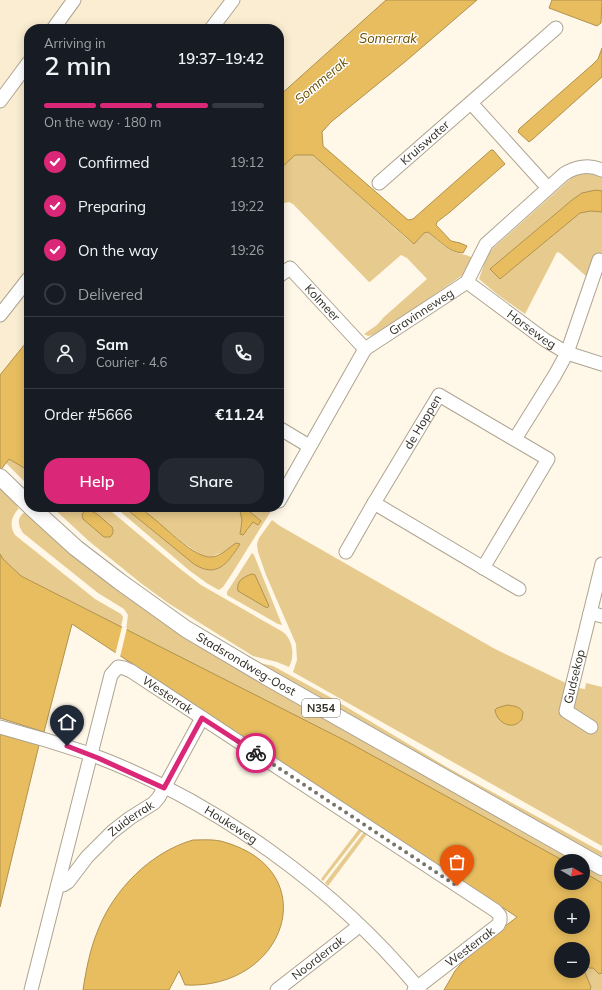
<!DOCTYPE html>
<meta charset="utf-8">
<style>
:root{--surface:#171b24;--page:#242831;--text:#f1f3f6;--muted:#9ea1a6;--line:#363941;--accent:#db2777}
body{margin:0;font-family:Mulish,sans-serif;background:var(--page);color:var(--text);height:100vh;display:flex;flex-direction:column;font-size:15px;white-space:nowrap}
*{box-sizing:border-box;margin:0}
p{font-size:13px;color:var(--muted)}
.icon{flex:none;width:22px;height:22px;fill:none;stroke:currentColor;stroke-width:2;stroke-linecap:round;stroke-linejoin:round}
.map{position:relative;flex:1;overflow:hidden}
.side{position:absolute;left:24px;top:24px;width:260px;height:488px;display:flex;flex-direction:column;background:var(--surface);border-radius:16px;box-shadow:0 2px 10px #0003}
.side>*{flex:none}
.needle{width:26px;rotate:100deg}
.buttons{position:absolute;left:554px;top:854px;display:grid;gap:8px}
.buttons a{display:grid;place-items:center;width:36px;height:36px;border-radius:50%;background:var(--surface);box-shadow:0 2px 10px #0003;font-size:20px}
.pin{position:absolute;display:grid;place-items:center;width:34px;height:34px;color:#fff;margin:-41px -17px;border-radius:50% 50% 50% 0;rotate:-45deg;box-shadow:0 0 4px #0007}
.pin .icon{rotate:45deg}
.courier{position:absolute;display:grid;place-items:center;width:40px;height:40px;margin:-20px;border:3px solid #db2777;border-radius:50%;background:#fff;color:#222;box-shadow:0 1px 5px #0007}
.headline em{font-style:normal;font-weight:600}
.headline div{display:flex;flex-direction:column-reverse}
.headline{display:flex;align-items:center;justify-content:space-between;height:68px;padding:0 20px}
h1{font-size:26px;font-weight:600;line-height:30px}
.bar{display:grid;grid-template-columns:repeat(4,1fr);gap:6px 4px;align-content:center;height:48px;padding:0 20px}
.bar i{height:5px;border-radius:3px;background:var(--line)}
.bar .active{background:var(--accent)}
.bar p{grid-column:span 4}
.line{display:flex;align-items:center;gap:10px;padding:0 20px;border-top:1px solid var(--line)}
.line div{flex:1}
.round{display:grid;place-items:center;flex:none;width:42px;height:42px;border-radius:16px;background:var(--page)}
ol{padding:0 20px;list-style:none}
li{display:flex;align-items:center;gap:12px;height:44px}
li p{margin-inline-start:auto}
li .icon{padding:4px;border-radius:50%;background:var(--accent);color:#fff;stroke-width:4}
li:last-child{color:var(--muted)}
li i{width:22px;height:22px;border:2px solid var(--line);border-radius:50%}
.action{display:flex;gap:8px;margin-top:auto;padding:8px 20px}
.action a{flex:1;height:46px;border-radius:16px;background:var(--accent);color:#fff;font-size:16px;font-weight:600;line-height:46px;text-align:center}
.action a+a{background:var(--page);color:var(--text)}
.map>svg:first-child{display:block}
.built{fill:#faedd1}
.green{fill:#e7ca8d}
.water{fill:#e7bd5f;stroke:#b0924e;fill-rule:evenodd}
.pier{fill:#fff7e7}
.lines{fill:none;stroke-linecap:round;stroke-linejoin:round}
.minor-casing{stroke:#ada491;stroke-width:15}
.major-casing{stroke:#ada491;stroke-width:18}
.minor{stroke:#fff;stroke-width:13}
.major{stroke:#fff;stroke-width:16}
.done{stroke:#797469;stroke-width:4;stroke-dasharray:0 7.2}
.route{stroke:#db2777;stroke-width:5}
.labels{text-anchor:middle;stroke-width:3;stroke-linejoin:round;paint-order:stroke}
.shield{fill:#fff;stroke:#6f6c66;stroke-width:1}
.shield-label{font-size:11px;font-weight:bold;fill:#312d25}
.street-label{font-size:12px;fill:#312d25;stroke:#fff}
.water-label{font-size:13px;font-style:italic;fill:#6a4e00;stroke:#fff}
</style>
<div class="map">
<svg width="602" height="990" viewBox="0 0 602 990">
<rect width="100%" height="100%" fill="#fff7e7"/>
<path class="built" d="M0,0H399L279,106V29H29V350L0,386Z"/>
<g class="green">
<path d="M295,155H313L406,238L414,244L424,233L428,232C436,239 445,249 455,252C461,254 467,255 474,258L464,274L382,331L373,335L368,336L364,334L377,325L384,317L427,279L407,258L401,255L371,281L369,282L293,204L289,202L284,203L279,208V170Z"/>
<path d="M578,172L602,175V191C590,190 581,194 572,200L490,269L500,279L580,213L591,211L602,212V257L587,277L560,253L557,252L525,314L498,295L479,279L487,256L491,250Z"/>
<path d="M9,459L26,469H29V486L6,463Z"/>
<path d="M0,486L18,505L17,507L19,508C11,517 9,525 15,535L95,599L121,614L123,617L121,627L21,576L3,559L0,554Z"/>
<path d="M52,507H106L179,568L201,585L283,632C293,640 295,656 289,667L277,662L253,656L168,603L142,584L90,542Z"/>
<path d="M115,507H124L198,566C218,578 231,560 240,544L233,545L224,552L210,557L201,555L182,542L138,507H239L242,520L240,530L247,531L253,521H261L244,507H269V510L271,511L233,572L223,587L219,590L208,584L190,571Z"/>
<path d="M26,511L83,561L581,861H561L303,720L126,630L128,615L124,609L98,593L23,533C17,524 17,517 26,511Z"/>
<path d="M272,520L280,526L495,649L568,684L572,712L578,688L585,689L586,683L602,687V846L293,672L297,660L296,644L266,575L258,552L257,544L259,538Z"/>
<path d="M252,553L254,555L282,625L278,624L227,595V592Z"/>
<path d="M255,662L273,666L328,696L450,769L602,852V861Z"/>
<path d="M359,829L362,831L323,881L321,879Z"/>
<path d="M364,832L367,834L328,886L325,883Z"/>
<path d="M583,862L602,873V909L583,883Z"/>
<path d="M583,959L589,968H593L599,974L602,973V990H590L591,987L583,968Z"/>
</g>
<g class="water">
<path d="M386,0H477L406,61L331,122L322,132L323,146L408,220L413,219L491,150H493L505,164L450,212L437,222L436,225L451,241L460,243L467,246L463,253C448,252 440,241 428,232L424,233L414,244L313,155H295L279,170V96Z"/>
<path d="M552,0H602L601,23L597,26L549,8Z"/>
<path d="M602,48V77L533,139L529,142L518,132L519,129L592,65L598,59Z"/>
<path d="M596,190L602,191V212L591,211L580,213L500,279L490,269L572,200L582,193Z"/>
<path d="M29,339V469H26L9,459L0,471V375Z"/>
<path d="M124,507C128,507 135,506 139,508C157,517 190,557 210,557C221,557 228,548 236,543L240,544C228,563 217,579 194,564Z"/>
<path d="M239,507H244L261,521L258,525L253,522L243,535L240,534L242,520Z"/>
<path d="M89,510L97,514L112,527C114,532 113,534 110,537H104L83,519L82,514L85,511Z"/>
<path d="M0,554L3,559L21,576L346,741L564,861H561V883H583V872L602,883V973L599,974L593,968H589L583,959V949H561V971H583V968L591,987L590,990H444L455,971L469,954L517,917L72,624L44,732L0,718ZM561,905H583V927H561Z"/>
<path d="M252,574L255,575L269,606L267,608L238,591C236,581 243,577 252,574Z"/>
<path d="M507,705C514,706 519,706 523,712L522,719C514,731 497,724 495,710L497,708Z"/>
<path d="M0,734L39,745L0,907Z"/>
<path d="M193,840C203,840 215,839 224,842C326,871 286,990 185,985L179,971L169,990H83C86,970 90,949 98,930C114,889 151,852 193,840Z"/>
</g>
<path class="pier" d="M122,627L127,628L120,657L115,655Z"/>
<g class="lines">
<defs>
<g id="minor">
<path d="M53,29L74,0"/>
<path d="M211,29L233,0"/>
<path d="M0,101L29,62"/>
<path d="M471,103L548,188"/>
<path id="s1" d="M379,183L556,28"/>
<path id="s2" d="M279,276L290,268L365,349"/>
<path id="s3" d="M467,282L545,340L567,353L602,364"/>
<path d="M0,315L29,278"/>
<path d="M279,428L309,446"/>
<path d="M515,439L555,375L567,353L599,260L602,261"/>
<path id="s4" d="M279,501L365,349L467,282L486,244L564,174C575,167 589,164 602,170"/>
<path d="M374,503L519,589"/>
<path id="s5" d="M346,552L374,503L439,395L548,459L483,568"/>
<path d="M590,613L602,616"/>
<path id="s6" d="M0,727C30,735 60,744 90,754C214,800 336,888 420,990"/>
<path id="s7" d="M591,727L566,711L602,564"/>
<path id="s8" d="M58,885H63L68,882L87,857L112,832L130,818L154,803L159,797L202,718"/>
<path id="s9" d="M31,990L111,675L118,667L124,668L131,671L496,911L500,916V921L498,925L414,990"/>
<path id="s10" d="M277,990L354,930L359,925"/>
</g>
<g id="major">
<path d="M0,477L29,505"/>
<path id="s11" d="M31,507L76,548L119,581L186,629L267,677L602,867"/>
</g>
</defs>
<use href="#minor" class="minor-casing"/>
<use href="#major" class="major-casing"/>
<use href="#minor" class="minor"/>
<use href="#major" class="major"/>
</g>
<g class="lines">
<path class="done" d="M256,753L457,886"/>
<path class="route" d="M67,746L98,758L164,788L202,718L256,753"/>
</g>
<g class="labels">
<rect class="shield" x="302" y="699" width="38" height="18" rx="3"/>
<g class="shield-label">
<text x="321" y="712">N354</text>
</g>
<g class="street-label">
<text dy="4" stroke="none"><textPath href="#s1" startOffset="61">Kruiswater</textPath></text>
<text dy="4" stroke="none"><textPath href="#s2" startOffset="61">Kolmeer</textPath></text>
<text dy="4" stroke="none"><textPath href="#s4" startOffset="242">Gravinneweg</textPath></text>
<text dy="4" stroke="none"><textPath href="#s3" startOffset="80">Horseweg</textPath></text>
<text dy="4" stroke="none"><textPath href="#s5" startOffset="151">de Hoppen</textPath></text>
<text dy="4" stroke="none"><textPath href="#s11" startOffset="267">Stadsrondweg-Oost</textPath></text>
<text dy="4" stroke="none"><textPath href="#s7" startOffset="65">Gudsekop</textPath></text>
<text dy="4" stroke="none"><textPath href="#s9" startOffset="393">Westerrak</textPath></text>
<text dy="4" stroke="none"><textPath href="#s8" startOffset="101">Zuiderrak</textPath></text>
<text dy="4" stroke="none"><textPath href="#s6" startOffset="252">Houkeweg</textPath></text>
<text transform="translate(470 947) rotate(-37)" y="4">Westerrak</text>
<text dy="4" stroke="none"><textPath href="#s10" startOffset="52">Noorderrak</textPath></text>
</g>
<g class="water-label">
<text x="388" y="43">Somerrak</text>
<text transform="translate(321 80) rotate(-40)" y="5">Sommerak</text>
</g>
</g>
</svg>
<div class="buttons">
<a><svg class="needle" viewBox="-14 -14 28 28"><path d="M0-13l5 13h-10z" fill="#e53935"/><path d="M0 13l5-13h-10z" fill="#9ea1a6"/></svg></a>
<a>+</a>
<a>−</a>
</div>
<div class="pin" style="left:457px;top:886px;background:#ea580c"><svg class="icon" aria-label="bag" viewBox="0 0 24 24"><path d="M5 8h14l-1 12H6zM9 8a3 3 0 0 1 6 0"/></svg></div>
<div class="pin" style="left:67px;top:746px;background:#1f2937"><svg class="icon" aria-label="home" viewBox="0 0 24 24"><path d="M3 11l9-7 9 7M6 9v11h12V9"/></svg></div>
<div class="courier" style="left:256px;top:753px"><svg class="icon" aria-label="bike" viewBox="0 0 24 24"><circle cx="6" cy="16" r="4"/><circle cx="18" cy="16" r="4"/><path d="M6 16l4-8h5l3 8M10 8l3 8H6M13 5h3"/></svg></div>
<section class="side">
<div class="headline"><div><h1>2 min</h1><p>Arriving in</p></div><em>19:37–19:42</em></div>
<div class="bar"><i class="active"></i><i class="active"></i><i class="active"></i><i></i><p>On the way · 180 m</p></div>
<ol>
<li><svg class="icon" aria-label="check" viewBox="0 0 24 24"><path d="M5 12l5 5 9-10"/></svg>Confirmed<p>19:12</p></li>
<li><svg class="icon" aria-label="check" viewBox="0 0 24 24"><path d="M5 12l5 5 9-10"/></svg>Preparing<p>19:22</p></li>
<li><svg class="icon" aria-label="check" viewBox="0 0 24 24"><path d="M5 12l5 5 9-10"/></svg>On the way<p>19:26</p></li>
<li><i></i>Delivered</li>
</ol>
<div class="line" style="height:72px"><a class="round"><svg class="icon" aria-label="person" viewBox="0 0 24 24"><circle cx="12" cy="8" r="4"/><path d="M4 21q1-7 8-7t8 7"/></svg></a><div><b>Sam</b><p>Courier · 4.6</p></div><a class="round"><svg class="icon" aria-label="phone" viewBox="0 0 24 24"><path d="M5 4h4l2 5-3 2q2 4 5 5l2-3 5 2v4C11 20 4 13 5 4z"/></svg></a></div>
<div class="line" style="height:52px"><div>Order #5666</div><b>€11.24</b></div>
<div class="action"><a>Help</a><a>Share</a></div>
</section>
</div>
